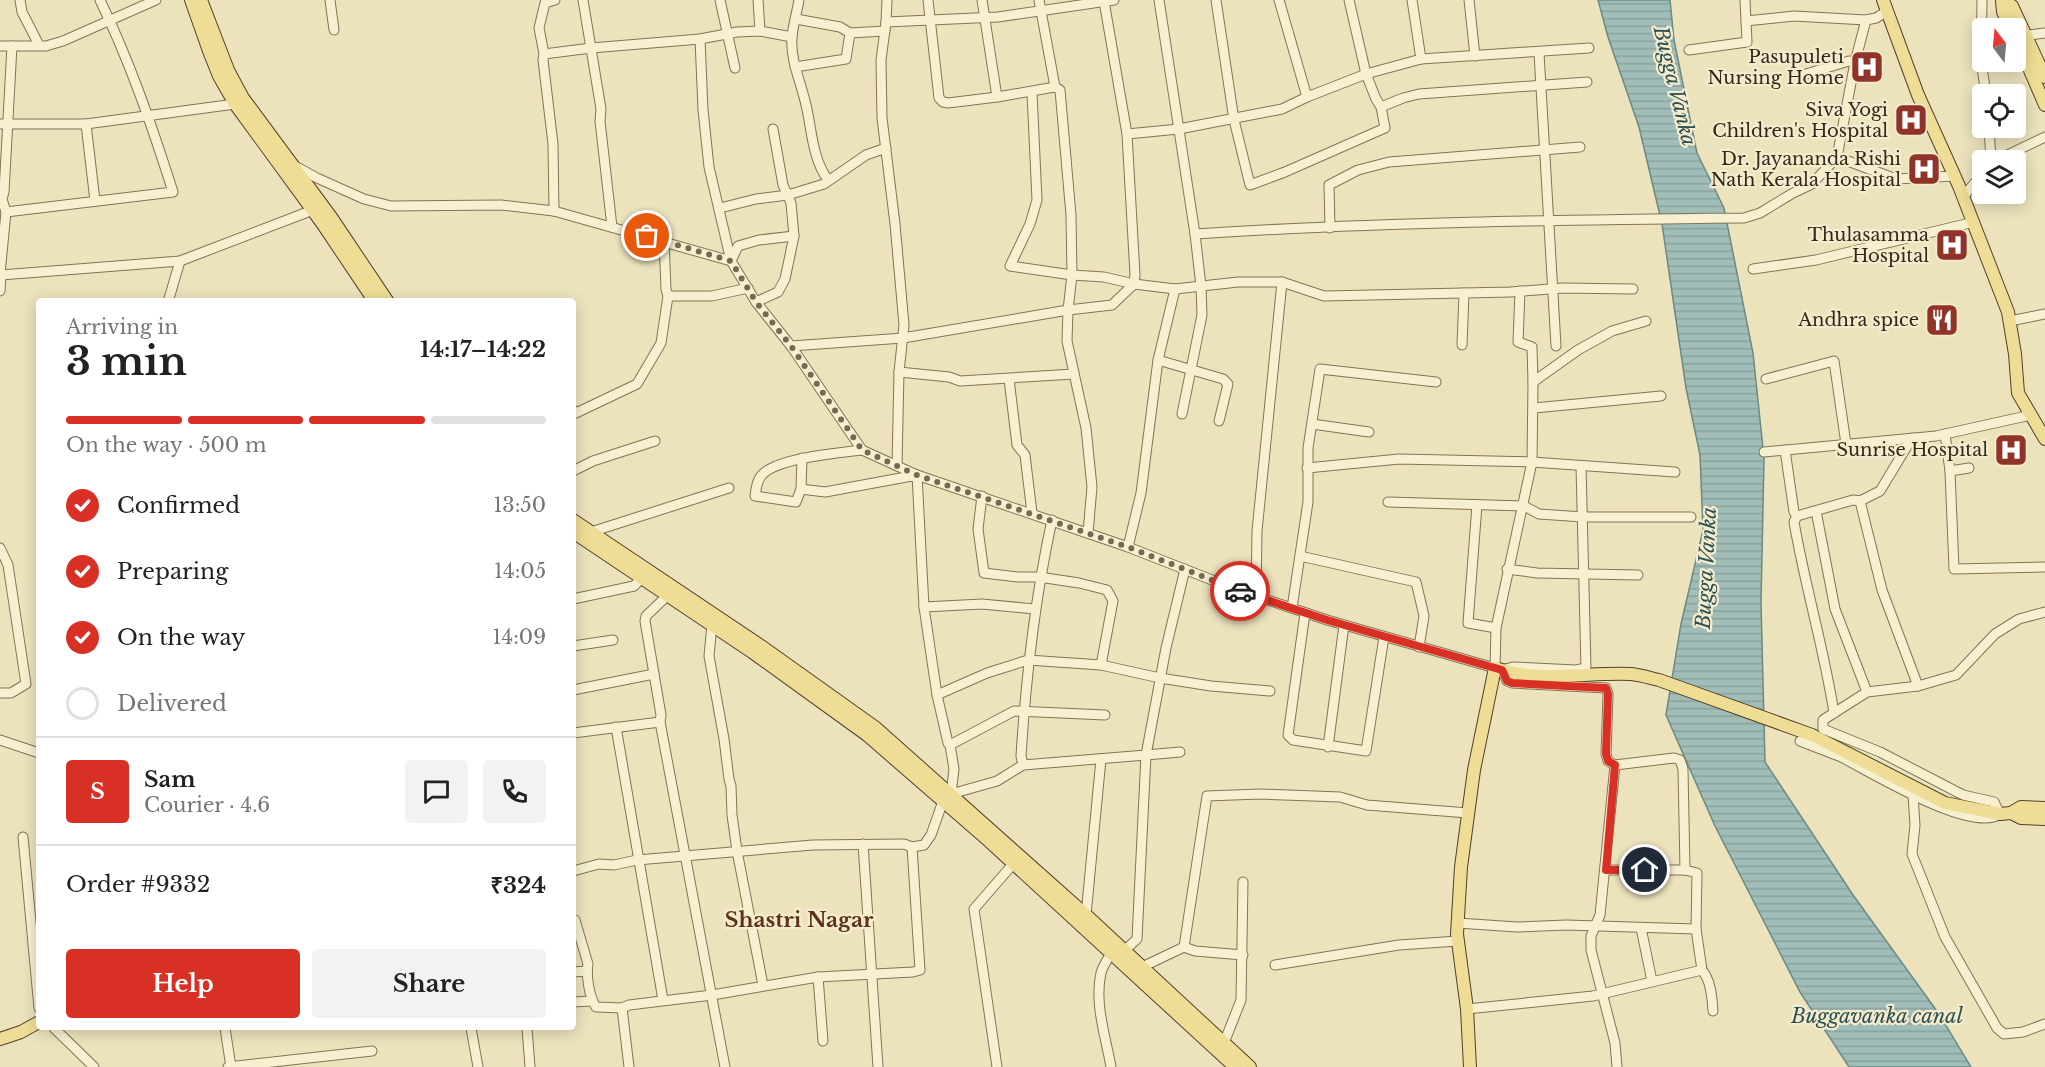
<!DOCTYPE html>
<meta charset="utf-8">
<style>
:root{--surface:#fff;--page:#f2f2f2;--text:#222;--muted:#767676;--line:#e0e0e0;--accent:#d93025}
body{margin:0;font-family:"Libre Baskerville",serif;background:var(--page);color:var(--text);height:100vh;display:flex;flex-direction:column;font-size:22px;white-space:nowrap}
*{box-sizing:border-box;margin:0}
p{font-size:20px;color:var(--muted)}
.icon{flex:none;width:33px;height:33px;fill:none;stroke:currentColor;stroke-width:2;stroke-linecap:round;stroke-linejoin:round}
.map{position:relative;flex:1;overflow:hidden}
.details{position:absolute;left:36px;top:298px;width:540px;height:732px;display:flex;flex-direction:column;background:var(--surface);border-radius:6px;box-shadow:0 3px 15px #0003}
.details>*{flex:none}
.needle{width:39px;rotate:344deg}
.buttons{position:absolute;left:1972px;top:18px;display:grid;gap:12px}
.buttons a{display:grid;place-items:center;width:54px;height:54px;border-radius:6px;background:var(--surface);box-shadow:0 3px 15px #0003;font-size:30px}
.pin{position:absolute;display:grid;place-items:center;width:51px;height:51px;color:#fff;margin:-26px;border:3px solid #fff;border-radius:50%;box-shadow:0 2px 6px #0007}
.courier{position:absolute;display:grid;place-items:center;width:60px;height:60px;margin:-30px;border:4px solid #d93025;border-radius:50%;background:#fff;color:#222;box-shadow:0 2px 8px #0007}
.summary em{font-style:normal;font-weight:700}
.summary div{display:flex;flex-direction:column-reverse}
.summary{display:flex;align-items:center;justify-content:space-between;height:102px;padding:0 30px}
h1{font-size:39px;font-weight:700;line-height:45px}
.bar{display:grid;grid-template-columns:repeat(4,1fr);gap:9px 6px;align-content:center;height:72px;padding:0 30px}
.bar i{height:8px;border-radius:4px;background:var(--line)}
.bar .current{background:var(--accent)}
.bar p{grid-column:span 4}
.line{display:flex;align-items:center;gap:15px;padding:0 30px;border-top:2px solid var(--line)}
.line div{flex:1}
.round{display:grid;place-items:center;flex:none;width:63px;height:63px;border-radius:6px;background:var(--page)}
ol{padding:0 30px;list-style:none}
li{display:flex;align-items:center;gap:18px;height:66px}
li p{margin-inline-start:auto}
li .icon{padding:6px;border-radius:50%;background:var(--accent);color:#fff;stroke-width:4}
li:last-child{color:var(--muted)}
li i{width:33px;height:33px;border:3px solid var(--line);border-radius:50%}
.primary-button{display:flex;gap:12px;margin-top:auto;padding:12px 30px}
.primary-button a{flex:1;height:69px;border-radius:6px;background:var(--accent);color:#fff;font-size:24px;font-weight:700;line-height:69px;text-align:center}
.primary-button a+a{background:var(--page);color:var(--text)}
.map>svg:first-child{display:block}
.water{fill:url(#water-rules);stroke:#698a85;stroke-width:1.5}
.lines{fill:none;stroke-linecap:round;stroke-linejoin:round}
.minor-casing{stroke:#837357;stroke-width:11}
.major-casing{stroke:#50412c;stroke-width:14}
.minor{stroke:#f7f0d0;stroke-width:9}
.major{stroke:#efdd95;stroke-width:12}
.done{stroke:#746a54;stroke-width:6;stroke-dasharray:0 10.8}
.route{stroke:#d93025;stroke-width:8}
.labels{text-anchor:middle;stroke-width:4.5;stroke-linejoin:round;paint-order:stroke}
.poi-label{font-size:18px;fill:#33291b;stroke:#f4eccd;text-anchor:end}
.water-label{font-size:20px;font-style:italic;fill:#2b5152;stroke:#f4eccd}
.quarter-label{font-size:21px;font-weight:bold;fill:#5e311c;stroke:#f4eccd}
</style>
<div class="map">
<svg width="2045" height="1067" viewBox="0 0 2045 1067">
<defs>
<pattern id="water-rules" width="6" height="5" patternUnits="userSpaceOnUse" patternTransform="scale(1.5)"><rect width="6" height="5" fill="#a1bdb8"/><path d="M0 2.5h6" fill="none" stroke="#8ba29e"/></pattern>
</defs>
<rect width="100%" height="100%" fill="#ece3bd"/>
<path class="water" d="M1598,0H1670L1674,40L1697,153L1724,208L1753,353L1764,458L1761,603L1765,762L1853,895L1939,1014L1971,1067H1849L1800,992L1715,826L1666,715L1681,624L1703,530L1700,455L1686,388L1662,224L1639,127L1608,37Z"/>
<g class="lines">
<defs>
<g id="minor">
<path d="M20,0L22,12L39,45"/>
<path d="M330,0L334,30"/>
<path d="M583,0L601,109L600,121L612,227"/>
<path d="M720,0L735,68"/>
<path d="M758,0L760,31"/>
<path d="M799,0C797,12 793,25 792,37C790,60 801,82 806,105C812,130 812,158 828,180"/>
<path d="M887,0L886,22L881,60L882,118L895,224L904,325L899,372L897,466"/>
<path d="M928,0L939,98L943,102L948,103L997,97L982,0"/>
<path d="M1039,0L1055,87L1060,90L1071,215L1072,275L1068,310L1067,341L1086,428L1092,487L1088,533"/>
<path d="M1159,0L1195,234L1201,286L1202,315L1182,414"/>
<path d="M1216,0L1234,120L1250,185L1285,172L1385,128L1381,107L1376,99L1366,74L1349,0"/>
<path d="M1279,0L1307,97"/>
<path d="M1412,0L1421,59"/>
<path d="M1469,0L1475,56"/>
<path d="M1745,0L1746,21"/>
<path d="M1982,0L1981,61L1986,94"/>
<path d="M796,19L840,27L850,33L885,31"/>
<path d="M886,22L998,17L1114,0"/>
<path d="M2021,36L2045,33"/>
<path d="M700,39L703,110L709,167L731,261L738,246L759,240L794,236"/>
<path d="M0,46H46L63,41L156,0"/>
<path d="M1689,50L1747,42L1746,21L1794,16L1866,20L1876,18L1887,11"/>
<path d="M1539,53L1556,346"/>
<path d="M544,54L591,48L700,39L737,32L760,31L792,37"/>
<path d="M795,67L846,59L850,33"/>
<path d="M1806,74L1849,61L1855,62"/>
<path d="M1032,93L1037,200L1030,224L1010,266L1072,275L1104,277L1134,284L1175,289L1238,282H1282L1324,296L1510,292L1563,288L1633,289"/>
<path d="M997,97L1055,87"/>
<path d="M1381,107L1403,98L1419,94L1587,82"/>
<path d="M0,124H86L235,104"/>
<path d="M86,124L95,201"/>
<path d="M1989,128L1991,160"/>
<path d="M1127,134L1179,129L1282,109L1307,97L1366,74L1421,59L1589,48"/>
<path d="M1837,157L1896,179L1955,176"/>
<path d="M1997,160L2045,137"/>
<path d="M295,166L317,178L364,199L391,206L501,205L554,211L731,261L756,302L791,346L862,450L917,475L1128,547L1235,589L1327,620L1495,668L1496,628L1532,462L1533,382"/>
<path d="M1963,197L1983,173"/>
<path d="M720,208L756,199L788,195L824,184L866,155L886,148"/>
<path d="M554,211L553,144L543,60L544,54L539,28L545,3L555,0"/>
<path d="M6,212L173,192C152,126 130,62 100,0"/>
<path d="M1330,228L1329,185L1358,170L1389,162L1580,147"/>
<path d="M1195,234C1378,222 1561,220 1744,218L1760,213L1793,193L1812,184L1837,157L1855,62L1866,20"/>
<path d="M1753,269L1816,260L1974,222"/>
<path d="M0,274L6,212L2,199L4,192L12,46"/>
<path d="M0,291L1,275L180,261L313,210L314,206"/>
<path d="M1520,291L1518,342L1532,347L1533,382L1578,350L1612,331L1646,321"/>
<path d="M668,296H712L748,288"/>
<path d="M168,302L180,261"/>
<path d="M756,302L778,292L785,279L794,236L791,203L783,185L773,129"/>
<path d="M2010,321L2045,314"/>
<path d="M1462,345L1464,293"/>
<path d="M791,346L903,338L1068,310L1112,305L1134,284L1135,275L1127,134L1104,1"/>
<path d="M1158,360L1223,379L1228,384L1219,421"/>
<path d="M899,372L949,377L960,381L1074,374"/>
<path d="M1009,379L1017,445L1025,455L1032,513"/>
<path d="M1766,379L1834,361L1846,444"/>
<path d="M1534,408L1661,396"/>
<path d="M573,410L576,413L637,384L661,343L668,296L666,289L664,241"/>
<path d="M1312,424L1369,432"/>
<path d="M1945,434L1950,471L1969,468"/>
<path d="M1785,450L1794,512L1797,516L1853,500L1860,501L1880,491L1912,438"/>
<path d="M1764,452L1936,436L2031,415"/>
<path d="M802,458L801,489L796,502L755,496C756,489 757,479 763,474C778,458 839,453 862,450"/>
<path d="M1581,466L1586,668L1576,670L1513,667L1502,670L1507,681L1512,683L1606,688L1608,694L1606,754L1608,761L1615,765L1674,758L1680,760L1683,769L1685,870"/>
<path d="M1307,468L1399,459L1532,462L1675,472"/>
<path d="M573,471L593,461L655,441"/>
<path d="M1950,471L1954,569L2045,567"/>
<path d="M801,489L825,492L917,475L924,607L937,695L948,743L950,745L954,769L951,794L997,781L1023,765L1146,755L1137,939L1124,951"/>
<path d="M982,496L978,529L984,573L1018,577H1039L1079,583L1107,590L1113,601L1101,665"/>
<path d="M1860,501L1882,590L1918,686"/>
<path d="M1388,502L1524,506L1539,514L1583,517H1691"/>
<path d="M1477,505L1468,623L1496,628"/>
<path d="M1816,511L1835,609L1867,692"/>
<path d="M1797,516L1794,522C1805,586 1824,649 1834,713"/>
<path d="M591,532L729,488"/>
<path d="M1128,547L1141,493L1158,360L1175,289"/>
<path d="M0,548L8,565L26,684L11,693H0"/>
<path d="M1300,556L1416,582L1424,616L1419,647"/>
<path d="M1507,569L1537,573L1638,575"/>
<path d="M668,595L646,616L645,621L661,715L660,722L725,1067"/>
<path d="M1256,596L1257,531L1282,282"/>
<path d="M573,599L634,586L642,578"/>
<path d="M924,607L982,604L1035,609"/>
<path d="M1292,608L1308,502V448L1320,369L1436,382"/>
<path d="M1305,613L1288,735L1293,740L1366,751L1384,637"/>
<path d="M712,625L709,656L724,739L729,779L731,786L732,815L737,851L763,985"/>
<path d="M573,646L613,640"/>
<path d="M573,690L654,674"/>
<path d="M937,695L987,673L1028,660L1101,665L1160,678L1211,686L1270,691"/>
<path d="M616,727L663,1000"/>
<path d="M573,733L660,722"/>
<path d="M0,740L36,752"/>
<path d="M1800,741C1813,746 1826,751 1839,756C1868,770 1972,835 2000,814L1994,802L1963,795L1880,752L1823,729V720L1867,692L1918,686L1956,675L1995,634L2019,619L2045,612"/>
<path d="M950,745L1014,711L1105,715"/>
<path d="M1328,747L1344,625"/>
<path d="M1180,752L1146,755L1166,648L1185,569"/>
<path d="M1023,765L1021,756C1026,676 1035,598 1052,520"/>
<path d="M1615,765L1600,915L1591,936V950L1615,1043L1617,1067"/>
<path d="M1913,795L1915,825L1912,854L1945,937L1997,1028L2004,1034L2023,1032L2045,1024"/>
<path d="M23,837L39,1008"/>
<path d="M863,844L878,1067"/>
<path d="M1606,870H1685L1697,873L1696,929L1702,970C1711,981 1712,997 1713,1011"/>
<path d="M573,871L599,864L614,865L637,860L813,845L904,844L912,847L924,845L931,835L943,801L946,799"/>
<path d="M1086,915L1101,759"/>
<path d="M575,920L588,964C586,976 589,996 596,1007L622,1008L629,1005L712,995L818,977L913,972L920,970L912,847"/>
<path d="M1458,923L1517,927L1566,925L1696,929"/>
<path d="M1641,928L1652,981"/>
<path d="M1184,947L1207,796L1260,794L1340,797L1367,805L1468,813"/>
<path d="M1275,965L1399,945L1458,941"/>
<path d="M1142,967L1184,947L1195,951L1243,955"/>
<path d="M573,972L587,971"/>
<path d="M818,977L823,1041"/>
<path d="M573,1002L592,1001"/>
<path d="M622,1008L629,1067"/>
<path d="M1467,1009L1593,996L1702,970"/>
<path d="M54,1028L94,1067"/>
<path d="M225,1028L231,1067"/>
<path d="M471,1028L478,1067"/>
<path d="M527,1028L530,1067"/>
<path d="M1224,1043L1241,1000L1243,882"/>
<path d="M228,1067L372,1051"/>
<path d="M997,1067L974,909L1013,864"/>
<path d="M1111,1067C1106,1038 1094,1003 1101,973C1103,965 1110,955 1115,948"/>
</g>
<g id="major">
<path d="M191,0L209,51L219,76L235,104L322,223L375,302"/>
<path d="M201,0L228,70L243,98L331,217L388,302"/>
<path d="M1883,0L1918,95L1959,186L2008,312L2015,354L2018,393L2045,439"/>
<path d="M2002,0L2012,6L2045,77"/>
<path d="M2002,0L2003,12L2011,28"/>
<path d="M2016,38L2045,105"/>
<path d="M573,520L761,646L876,728L1086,915L1250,1067"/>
<path d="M573,532L752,652L867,735L989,841L1235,1067"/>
<path d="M2011,813L2021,807L2045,808"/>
<path d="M0,1039L21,1032L39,1022"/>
<path d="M1470,1067L1467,1009L1457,934L1461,867L1474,770L1495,668C1539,683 1586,672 1631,674C1641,675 1650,678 1659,680L1812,735L1945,803L2000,814L2011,813L2021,818L2045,819"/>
</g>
</defs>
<use href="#minor" class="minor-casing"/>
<use href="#major" class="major-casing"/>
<use href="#minor" class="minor"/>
<use href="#major" class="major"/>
</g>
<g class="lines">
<path class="done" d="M647,236L731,261L756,302L791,346L862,450L917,475L1128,547L1240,591"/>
<path class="route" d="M1240,591L1327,620L1502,670L1507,681L1512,683L1606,688L1608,694L1606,754L1608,761L1615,765L1606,870H1645"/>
</g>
<defs>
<symbol id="hospital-square" viewBox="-11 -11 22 22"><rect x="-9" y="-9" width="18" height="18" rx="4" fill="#903329" stroke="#f4eccd"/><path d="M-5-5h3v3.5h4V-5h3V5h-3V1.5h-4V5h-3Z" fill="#fff"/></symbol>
<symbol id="restaurant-square" viewBox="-11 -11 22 22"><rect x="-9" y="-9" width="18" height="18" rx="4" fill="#903329" stroke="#f4eccd"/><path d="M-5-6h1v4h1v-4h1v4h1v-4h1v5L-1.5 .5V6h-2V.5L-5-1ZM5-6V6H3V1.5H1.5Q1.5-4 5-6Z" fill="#fff"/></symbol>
</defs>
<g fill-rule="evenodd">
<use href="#hospital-square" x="1848" y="48" width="38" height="38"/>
<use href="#hospital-square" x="1892" y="101" width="38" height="38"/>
<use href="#hospital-square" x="1905" y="150" width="38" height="38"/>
<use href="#hospital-square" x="1933" y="226" width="38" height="38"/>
<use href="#restaurant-square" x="1923" y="301" width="38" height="38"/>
<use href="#hospital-square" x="1992" y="431" width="38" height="38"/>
</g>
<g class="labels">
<g class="poi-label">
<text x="1844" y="63">Pasupuleti<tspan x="1844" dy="21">Nursing Home</tspan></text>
<text x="1888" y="116">Siva Yogi<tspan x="1888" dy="21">Children's Hospital</tspan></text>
<text x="1901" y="165">Dr. Jayananda Rishi<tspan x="1901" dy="21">Nath Kerala Hospital</tspan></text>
<text x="1929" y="241">Thulasamma<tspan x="1929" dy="21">Hospital</tspan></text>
<text x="1919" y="326">Andhra spice</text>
<text x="1988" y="456">Sunrise Hospital</text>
</g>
<g class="water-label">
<text transform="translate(1675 86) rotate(76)" y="7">Bugga Vanka</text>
<text transform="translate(1706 568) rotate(-87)" y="7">Bugga Vanka</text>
<text x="1877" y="1023">Buggavanka canal</text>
</g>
<g class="quarter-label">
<text x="799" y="927">Shastri Nagar</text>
</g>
</g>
</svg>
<div class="buttons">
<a><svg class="needle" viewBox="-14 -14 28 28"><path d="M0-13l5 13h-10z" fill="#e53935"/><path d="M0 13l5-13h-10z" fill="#767676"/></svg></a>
<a><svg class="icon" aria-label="locate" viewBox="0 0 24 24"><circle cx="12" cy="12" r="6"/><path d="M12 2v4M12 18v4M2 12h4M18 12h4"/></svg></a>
<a><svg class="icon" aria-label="layers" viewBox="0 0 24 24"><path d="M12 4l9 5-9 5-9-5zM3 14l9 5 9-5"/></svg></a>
</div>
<div class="pin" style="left:647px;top:236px;background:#ea580c"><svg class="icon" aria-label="bag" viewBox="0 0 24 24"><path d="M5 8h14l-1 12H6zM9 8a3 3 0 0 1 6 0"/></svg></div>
<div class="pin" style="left:1645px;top:870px;background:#1f2937"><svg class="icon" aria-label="home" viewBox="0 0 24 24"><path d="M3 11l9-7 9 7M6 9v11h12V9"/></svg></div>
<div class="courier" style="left:1240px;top:591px"><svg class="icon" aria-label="car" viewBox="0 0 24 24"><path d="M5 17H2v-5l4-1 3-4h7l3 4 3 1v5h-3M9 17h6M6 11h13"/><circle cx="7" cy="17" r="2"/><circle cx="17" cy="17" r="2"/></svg></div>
<section class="details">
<div class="summary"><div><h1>3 min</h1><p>Arriving in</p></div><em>14:17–14:22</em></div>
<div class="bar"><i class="current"></i><i class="current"></i><i class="current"></i><i></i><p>On the way · 500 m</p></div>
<ol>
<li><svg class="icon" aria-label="check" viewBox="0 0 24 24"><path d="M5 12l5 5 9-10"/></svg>Confirmed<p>13:50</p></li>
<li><svg class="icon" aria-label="check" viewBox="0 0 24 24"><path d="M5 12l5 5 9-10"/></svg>Preparing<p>14:05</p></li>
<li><svg class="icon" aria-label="check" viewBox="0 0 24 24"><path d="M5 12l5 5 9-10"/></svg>On the way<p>14:09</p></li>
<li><i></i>Delivered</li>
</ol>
<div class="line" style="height:108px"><b class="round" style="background:var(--accent);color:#fff">S</b><div><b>Sam</b><p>Courier · 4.6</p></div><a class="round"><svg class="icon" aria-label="chat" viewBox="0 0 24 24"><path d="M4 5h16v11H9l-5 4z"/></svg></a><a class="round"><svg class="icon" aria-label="phone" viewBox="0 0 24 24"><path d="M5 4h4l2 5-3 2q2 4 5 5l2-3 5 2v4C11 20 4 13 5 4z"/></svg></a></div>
<div class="line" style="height:78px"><div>Order #9332</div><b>₹324</b></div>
<div class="primary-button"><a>Help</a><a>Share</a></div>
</section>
</div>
